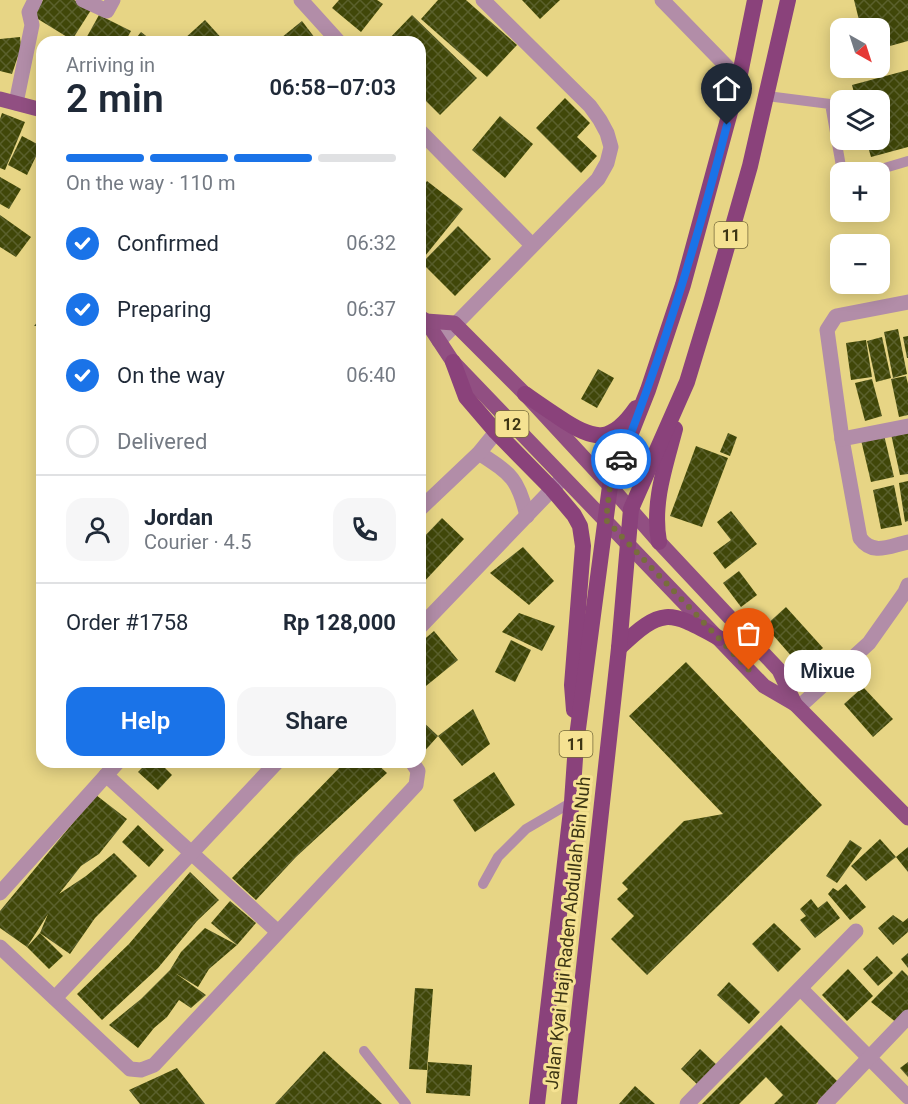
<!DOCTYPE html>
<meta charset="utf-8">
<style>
:root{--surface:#fff;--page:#f6f6f7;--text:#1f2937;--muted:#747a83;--line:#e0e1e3;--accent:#1a73e8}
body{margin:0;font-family:Roboto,sans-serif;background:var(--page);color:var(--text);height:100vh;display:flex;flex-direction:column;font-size:22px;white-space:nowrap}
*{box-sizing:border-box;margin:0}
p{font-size:20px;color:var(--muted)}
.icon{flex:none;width:33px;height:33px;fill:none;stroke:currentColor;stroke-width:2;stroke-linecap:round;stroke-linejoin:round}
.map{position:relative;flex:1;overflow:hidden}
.details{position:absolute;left:36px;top:36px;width:390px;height:732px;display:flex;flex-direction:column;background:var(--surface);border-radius:18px;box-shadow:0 3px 15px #0003}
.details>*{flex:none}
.needle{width:39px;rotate:141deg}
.tools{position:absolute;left:830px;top:18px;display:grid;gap:12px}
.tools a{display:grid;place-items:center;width:60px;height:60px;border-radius:12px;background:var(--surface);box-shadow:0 3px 15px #0003;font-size:30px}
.pin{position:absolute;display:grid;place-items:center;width:51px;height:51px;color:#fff;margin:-62px -26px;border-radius:50% 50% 50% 0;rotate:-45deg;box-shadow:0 0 6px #0007}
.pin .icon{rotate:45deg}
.courier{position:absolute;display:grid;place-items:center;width:60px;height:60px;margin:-30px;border:4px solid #1a73e8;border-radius:50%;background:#fff;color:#222;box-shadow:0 2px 8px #0007}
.bubble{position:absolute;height:42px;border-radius:18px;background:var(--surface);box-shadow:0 3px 15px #0003;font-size:20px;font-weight:600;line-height:42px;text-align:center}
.summary em{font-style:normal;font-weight:600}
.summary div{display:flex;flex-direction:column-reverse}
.summary{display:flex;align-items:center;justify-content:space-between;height:102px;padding:0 30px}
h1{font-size:39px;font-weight:600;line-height:45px}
.bar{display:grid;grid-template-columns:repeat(4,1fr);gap:9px 6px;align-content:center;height:72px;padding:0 30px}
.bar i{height:8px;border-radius:4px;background:var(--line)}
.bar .selected{background:var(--accent)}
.bar p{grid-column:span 4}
.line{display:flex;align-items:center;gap:15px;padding:0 30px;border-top:2px solid var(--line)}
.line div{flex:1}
.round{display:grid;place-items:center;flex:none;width:63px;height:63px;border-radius:18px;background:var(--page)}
ol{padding:0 30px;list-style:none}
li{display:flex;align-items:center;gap:18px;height:66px}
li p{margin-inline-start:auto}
li .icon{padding:6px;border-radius:50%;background:var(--accent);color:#fff;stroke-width:4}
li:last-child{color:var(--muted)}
li i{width:33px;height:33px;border:3px solid var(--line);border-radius:50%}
.primary-button{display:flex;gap:12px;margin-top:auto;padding:12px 30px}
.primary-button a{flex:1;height:69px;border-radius:18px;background:var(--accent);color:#fff;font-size:24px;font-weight:600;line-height:69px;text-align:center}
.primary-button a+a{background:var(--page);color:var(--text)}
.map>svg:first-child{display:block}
.building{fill:url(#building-cross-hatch)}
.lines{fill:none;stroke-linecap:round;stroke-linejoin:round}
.service{stroke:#b28da8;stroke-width:10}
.minor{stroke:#b28da8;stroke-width:15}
.primary{stroke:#914f82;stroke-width:15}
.trunk{stroke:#8a427b;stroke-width:16}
.done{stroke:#786d3c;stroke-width:6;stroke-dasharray:0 10.8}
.route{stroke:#1a73e8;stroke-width:8}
.labels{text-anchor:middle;stroke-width:6;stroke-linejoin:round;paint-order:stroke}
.shield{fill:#f5e292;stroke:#74693a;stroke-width:1.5}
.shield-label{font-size:16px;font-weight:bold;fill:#3c3514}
.street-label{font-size:18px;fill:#3c3514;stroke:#f5e292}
</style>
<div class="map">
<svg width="908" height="1104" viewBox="0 0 908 1104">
<defs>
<pattern id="building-cross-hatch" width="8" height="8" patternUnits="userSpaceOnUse" patternTransform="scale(1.5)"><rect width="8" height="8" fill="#404709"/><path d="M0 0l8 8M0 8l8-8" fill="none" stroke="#5a602c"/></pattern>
</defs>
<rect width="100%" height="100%" fill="#e7d585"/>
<g class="building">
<path d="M43,0H74L91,10L72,40L33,16Z"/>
<path d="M339,0H377L383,4L361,32L332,8Z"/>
<path d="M438,0H466L517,45L487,77L421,19Z"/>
<path d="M522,0H560L540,19Z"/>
<path d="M854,0H908V41L879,49V28H861Z"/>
<path d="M99,15L131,31L125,42H84Z"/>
<path d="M412,15L477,78L440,115L420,95V42H386Z"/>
<path d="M205,20L225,42H185L183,40Z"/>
<path d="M302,21L318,42H276Z"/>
<path d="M141,32L154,42H133Z"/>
<path d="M20,37L22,55L18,56L12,74L0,71V39Z"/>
<path d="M908,70V147L871,157L866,140H879V100H856L852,85Z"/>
<path d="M565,98L590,123L577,137L597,156L581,173L536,128Z"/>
<path d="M2,113L25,122L5,170L0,168V119Z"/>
<path d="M500,116L533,144L505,178L472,150Z"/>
<path d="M22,136L41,146L27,175L8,165Z"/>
<path d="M0,177L21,189L9,209L0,204Z"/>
<path d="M427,181L463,209L425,256L420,252V190Z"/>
<path d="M0,215L31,237L16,257L0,247Z"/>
<path d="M458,226L491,259L455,296L422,263Z"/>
<path d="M42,316V326H34Z"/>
<path d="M898,329L907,374L893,378L884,332Z"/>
<path d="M908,336V358H907L903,337Z"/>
<path d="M882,337L891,378L876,382L867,341Z"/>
<path d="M866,340L872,377L851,380L846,343Z"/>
<path d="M598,369L614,378L597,408L581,399Z"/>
<path d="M906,376L908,384V415L899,417L891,379Z"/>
<path d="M872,379L882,416L865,421L855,383Z"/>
<path d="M908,430V474L900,475L891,434Z"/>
<path d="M728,433L737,437L730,456L720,452Z"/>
<path d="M884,435L894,477L871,482L861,440Z"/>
<path d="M696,446L728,458L702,527L670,516Z"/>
<path d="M908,481V521L905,522L899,483Z"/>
<path d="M894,485L902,525L881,529L873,490Z"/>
<path d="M731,511L757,544L725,569L713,553L731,540L717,522Z"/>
<path d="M442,518L464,539L420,586V541Z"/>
<path d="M523,547L554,581L529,605L490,573Z"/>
<path d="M739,571L757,595L741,607L723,583Z"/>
<path d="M786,607L823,648L801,667L765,626Z"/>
<path d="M519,613L555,626L542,651L502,632Z"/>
<path d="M434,631L458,660L421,690L420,643Z"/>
<path d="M511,640L531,650L515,682L495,672Z"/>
<path d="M686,662L822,805L647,975L611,939L634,916L617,899L628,889L622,883L684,821L723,814L629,716Z"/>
<path d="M863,687L893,719L873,737L844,704Z"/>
<path d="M473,709L490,744L462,766L438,736L422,754L420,752V719L438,736Z"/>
<path d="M148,762H159L172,775L158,790L138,772Z"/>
<path d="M345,762H375L387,773L296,857L256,900L232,878Z"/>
<path d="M494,772L515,805L475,832L453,800Z"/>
<path d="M96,795L127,819L99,854L81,866L59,894L86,876L114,853L137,876L95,918L70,954L40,933L48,914L27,947L0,928V911Z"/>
<path d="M138,825L164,850L149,867L122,842Z"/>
<path d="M880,839L896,857L866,881L851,866Z"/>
<path d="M850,840L862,848L837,883L826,876Z"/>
<path d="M908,847V872L896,857Z"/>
<path d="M190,872L219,900L197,921L158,968L102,1020L77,994L129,944Z"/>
<path d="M846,884L866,907L850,920L828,894L833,888L838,891Z"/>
<path d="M811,899L818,908L827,901L840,918L815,938L800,920L806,916L800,909Z"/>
<path d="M230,901L256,923L237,945L211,923Z"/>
<path d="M893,915L903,922L908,918V932L893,945L878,928Z"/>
<path d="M774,923L801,949L778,972L752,944Z"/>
<path d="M205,928L237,945L209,969L198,987L175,973L206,995L191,1008L179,1000L167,1017L154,1028L138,1048L109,1025L141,999L170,970L181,952Z"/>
<path d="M40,933L63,956L49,969L27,947Z"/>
<path d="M908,953V968L901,959Z"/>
<path d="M877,956L893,973L878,986L863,969Z"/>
<path d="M848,969L873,996L847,1021L822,995Z"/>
<path d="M902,970L908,976V1013L897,1023L871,1002Z"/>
<path d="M729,982L760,1012L749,1024L717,995Z"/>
<path d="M415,988L433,989L427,1070L409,1069Z"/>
<path d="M781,1025L838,1082L816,1104H774L783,1095L766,1077L739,1104H702Z"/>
<path d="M700,1049L718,1066L699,1086L681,1069Z"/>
<path d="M324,1051L382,1104H275Z"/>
<path d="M428,1062L472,1065L470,1096L426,1093Z"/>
<path d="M908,1062V1077L900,1068Z"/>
<path d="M177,1068L205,1104H140L129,1090Z"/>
<path d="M635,1086L655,1104H619Z"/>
</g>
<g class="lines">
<g class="service">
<path d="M767,96L830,104L842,172"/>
<path d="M871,172L908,161"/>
<path d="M483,884L498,857L526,829L572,802"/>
<path d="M364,1051L406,1104"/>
</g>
<g class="minor">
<path d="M83,0L107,11L113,0"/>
<path d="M301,0L339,42"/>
<path d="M662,0L739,79"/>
<path d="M16,103L32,25L29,12L35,0"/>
<path d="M420,131L532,245"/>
<path d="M908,302L836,316L827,330L842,439L860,538C873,556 889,546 908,542"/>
<path d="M439,341L598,179L607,163L611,147L607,133L600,120L590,106L483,0"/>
<path d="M842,439L908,426"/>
<path d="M479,453C511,474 518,478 527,516"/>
<path d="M420,509L479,453L496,432"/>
<path d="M420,627L559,482"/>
<path d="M799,707L869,643L905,592L908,585"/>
<path d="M106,775L278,932"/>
<path d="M0,893L118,762"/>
<path d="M0,947L130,1069L141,1070L154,1065L416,785L418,771L412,762"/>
<path d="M801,989L908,1097"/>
<path d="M55,998L277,762"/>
<path d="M687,1104L856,931"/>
<path d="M825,1104L908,1017"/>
</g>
<g class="primary">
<path d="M0,99L42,110"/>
<path d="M420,317L426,321L453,362L764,686L795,704L908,818"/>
<path d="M426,321L454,323L525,394L610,486L659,542L779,670L795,704"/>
</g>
<g class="trunk">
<path d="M453,362L466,397L496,432L552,489L574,515L580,526L583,546L572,685L574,710"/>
<path d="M525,394C536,402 548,410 560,418C594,441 611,444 636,408"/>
<path d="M659,542C652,503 665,467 675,429"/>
<path d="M619,648C663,606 669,611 719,638"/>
<path d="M537,1104L572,802L576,744L610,486L648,390L683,285L739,79L755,0"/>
<path d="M569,1104L619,648L631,509L687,382L711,303L750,166L788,0"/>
</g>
</g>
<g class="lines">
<path class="done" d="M621,459L610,486L606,520L749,670"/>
<path class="route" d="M621,459C664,350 698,238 727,125"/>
</g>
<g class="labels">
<g class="shield">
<rect x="714.5" y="222" width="33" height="26" rx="4.5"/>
<rect x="495.5" y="411" width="33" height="26" rx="4.5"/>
<rect x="559.5" y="731" width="33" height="26" rx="4.5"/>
</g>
<g class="shield-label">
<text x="731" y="241">11</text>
<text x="512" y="430">12</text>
<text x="576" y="750">11</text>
</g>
<g class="street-label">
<text transform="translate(568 933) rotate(-84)" y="6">Jalan Kyai Haji Raden Abdullah Bin Nuh</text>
</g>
</g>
</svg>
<div class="tools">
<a><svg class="needle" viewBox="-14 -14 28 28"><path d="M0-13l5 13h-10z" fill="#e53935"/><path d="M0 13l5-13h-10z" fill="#747a83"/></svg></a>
<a><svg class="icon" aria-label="layers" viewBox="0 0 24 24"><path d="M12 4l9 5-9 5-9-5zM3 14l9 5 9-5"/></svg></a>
<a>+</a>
<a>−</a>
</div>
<div class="pin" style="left:749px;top:670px;background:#ea580c"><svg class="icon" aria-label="bag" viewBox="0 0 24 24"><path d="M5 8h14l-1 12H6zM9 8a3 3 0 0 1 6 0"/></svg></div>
<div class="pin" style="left:727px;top:125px;background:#1f2937"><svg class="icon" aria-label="home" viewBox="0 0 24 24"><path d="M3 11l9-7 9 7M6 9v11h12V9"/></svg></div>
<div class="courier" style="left:621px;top:459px"><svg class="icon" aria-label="car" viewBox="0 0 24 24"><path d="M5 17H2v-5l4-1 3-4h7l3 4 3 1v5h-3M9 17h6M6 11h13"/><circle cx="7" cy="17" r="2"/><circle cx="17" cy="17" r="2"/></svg></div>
<div class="bubble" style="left:784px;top:650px;width:87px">Mixue</div>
<section class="details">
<div class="summary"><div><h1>2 min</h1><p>Arriving in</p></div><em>06:58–07:03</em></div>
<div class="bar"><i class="selected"></i><i class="selected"></i><i class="selected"></i><i></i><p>On the way · 110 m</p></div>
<ol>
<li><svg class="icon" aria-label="check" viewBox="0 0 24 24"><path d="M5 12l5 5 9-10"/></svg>Confirmed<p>06:32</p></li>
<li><svg class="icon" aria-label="check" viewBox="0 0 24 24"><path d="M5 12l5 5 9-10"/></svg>Preparing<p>06:37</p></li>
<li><svg class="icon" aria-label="check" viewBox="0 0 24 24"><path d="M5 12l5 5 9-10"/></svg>On the way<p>06:40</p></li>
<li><i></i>Delivered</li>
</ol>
<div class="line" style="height:108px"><a class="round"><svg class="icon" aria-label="person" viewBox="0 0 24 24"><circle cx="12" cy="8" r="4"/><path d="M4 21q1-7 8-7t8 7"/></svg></a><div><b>Jordan</b><p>Courier · 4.5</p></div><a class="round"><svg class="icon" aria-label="phone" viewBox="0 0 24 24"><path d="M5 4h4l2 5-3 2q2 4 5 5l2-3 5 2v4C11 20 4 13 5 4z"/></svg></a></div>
<div class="line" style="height:78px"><div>Order #1758</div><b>Rp 128,000</b></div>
<div class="primary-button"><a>Help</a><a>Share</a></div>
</section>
</div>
